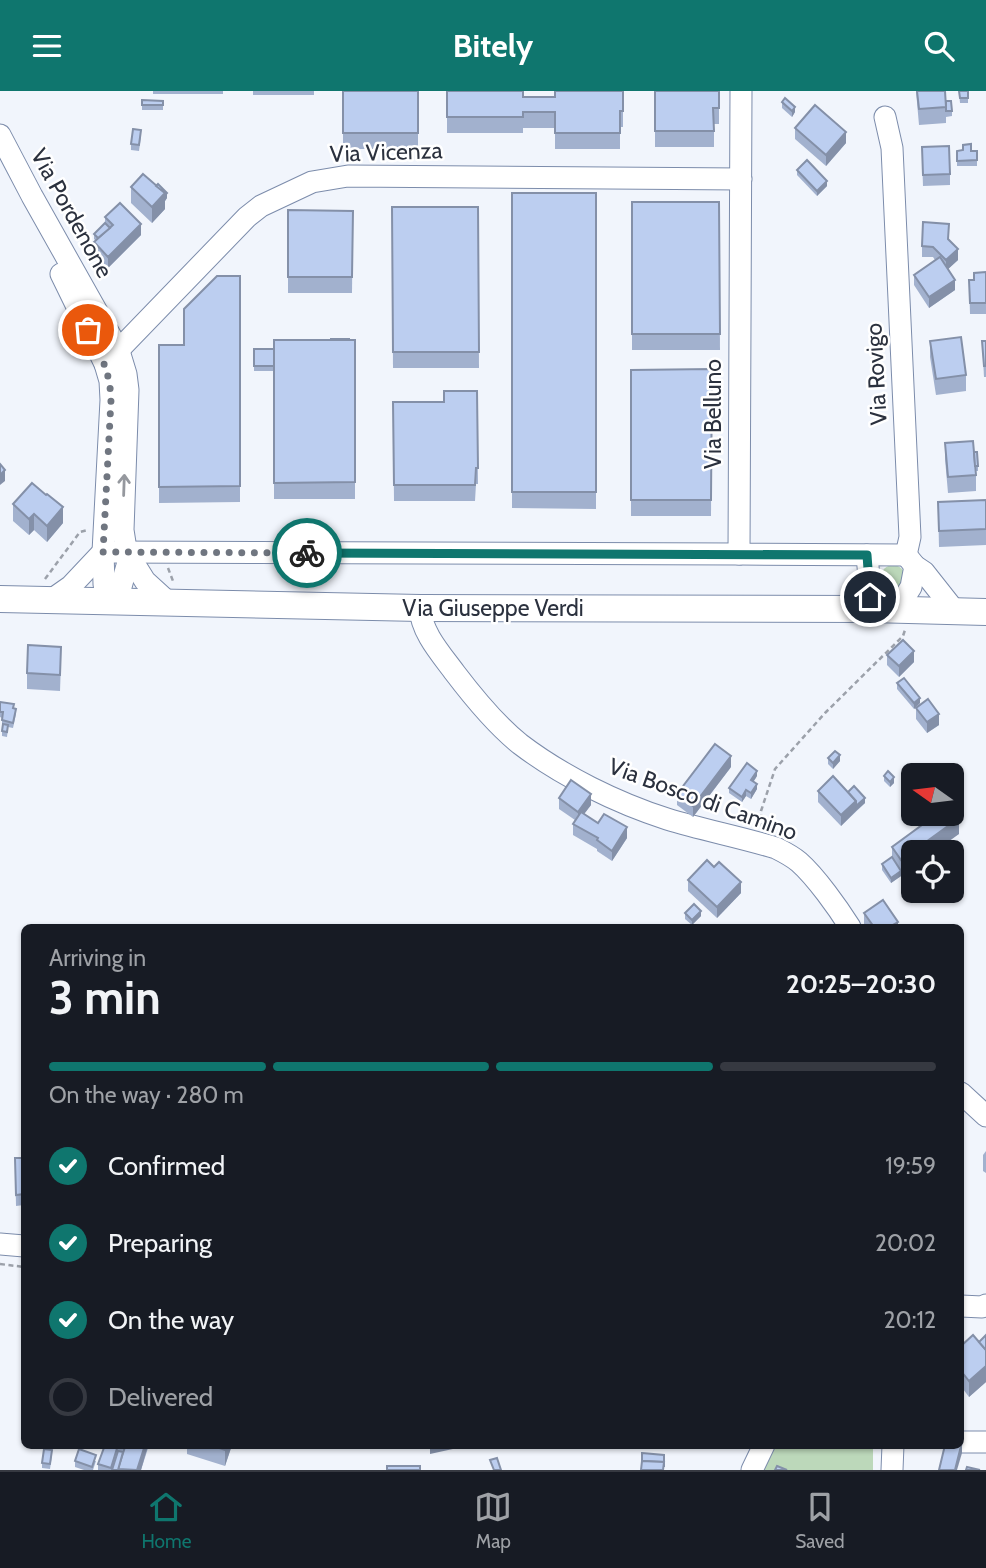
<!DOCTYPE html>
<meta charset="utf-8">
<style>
:root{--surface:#171b24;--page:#20242c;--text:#f1f3f6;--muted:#9ea1a6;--line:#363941;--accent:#0f766e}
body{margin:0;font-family:Cabin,sans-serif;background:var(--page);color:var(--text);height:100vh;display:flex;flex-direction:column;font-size:26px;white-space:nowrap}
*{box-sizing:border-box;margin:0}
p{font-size:23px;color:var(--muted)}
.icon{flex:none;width:38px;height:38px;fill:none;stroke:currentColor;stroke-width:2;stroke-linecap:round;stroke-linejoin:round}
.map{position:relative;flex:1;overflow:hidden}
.side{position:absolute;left:21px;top:833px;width:943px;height:525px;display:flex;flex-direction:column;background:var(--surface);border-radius:10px;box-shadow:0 2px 5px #0004}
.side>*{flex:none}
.needle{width:46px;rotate:284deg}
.tools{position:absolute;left:901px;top:672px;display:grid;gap:14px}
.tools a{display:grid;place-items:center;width:63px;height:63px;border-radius:10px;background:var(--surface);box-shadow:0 2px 5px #0004;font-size:35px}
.pin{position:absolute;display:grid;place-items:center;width:60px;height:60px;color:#fff;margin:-30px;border:4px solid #fff;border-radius:50%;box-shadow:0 2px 7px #0007}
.courier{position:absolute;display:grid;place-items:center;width:70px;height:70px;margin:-35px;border:5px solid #0f766e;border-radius:50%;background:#fff;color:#222;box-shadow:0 2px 9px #0007}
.summary em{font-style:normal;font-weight:700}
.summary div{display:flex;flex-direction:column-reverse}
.summary{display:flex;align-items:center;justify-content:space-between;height:119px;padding:0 28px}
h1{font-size:46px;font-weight:700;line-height:52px}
.bar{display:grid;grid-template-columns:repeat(4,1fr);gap:10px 7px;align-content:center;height:84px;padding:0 28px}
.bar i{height:9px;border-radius:5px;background:var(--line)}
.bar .on{background:var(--accent)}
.bar p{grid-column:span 4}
ol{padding:0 28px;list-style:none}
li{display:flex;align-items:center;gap:21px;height:77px}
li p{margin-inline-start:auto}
li .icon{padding:7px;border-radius:50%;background:var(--accent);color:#fff;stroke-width:4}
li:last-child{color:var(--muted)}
li i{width:38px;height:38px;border:4px solid var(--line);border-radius:50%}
header{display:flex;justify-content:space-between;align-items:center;height:91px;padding:0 28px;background:var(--accent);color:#fff;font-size:32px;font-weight:700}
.menu{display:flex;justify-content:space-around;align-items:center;height:98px;border-top:2px solid var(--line);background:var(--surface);font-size:19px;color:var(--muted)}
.menu a{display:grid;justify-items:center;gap:4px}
.menu .on{color:var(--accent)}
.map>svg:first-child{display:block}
.green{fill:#bcd8ba}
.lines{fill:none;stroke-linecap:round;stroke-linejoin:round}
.minor-casing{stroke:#7c8cab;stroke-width:23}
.major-casing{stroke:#7c8cab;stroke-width:28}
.path{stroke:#9ca1aa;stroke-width:2.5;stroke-dasharray:5 3.5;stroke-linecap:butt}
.minor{stroke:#fff;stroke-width:21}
.major{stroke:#fff;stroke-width:26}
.wall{fill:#a2b1ce}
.shaded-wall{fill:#8490a8}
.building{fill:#bccef0;stroke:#8490a8;stroke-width:2}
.oneway{stroke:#95989e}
.done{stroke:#707680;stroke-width:7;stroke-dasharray:0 12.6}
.route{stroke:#0f766e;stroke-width:9}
.labels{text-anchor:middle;stroke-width:5;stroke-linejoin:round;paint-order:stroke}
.street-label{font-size:23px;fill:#2b313e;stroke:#fff}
</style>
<header><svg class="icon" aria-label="menu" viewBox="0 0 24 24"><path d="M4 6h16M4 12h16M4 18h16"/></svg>Bitely<svg class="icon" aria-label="search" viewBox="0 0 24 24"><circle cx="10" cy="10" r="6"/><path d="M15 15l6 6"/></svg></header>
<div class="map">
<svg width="986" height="1379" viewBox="0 0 986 1379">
<rect width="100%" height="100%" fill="#f1f5fc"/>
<g class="green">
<circle cx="893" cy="486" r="12"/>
<path d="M779,1354H869L873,1355V1379H757L774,1355L777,1357Z"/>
</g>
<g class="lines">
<defs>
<g id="minor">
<path d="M741,0L739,463L906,464"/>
<path d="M885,26L892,57L910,446L906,464"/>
<path d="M0,44L32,105L119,260L126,283L128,299L123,439L128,471L117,510"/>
<path d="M61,183L105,273L110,290L111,309L103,461L104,493L107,509"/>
<path d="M105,273L247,126L261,115L312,91L348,85L741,88"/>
<path d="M103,461L739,463"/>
<path d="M127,461L145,490L168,511"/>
<path d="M867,464L870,498V518"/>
<path d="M906,464L915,475L924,481L954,519"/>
<path d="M51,509L71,495L103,461"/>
<path d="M420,517C421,541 441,563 455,582C474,607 495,633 520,653C562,685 617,712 667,728C703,739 740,746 776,757C784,761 792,765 799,771C816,786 838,817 850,836"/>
<path d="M897,518L911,496L915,475"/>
<path d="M961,1002L986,1025"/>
<path d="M0,1153L24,1155"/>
<path d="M961,1215L982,1216L986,1214"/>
<path d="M961,1351H986"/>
<path d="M752,1379L764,1354"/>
<path d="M892,1379L893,1354"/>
</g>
<path id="major" d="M0,508L420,517L870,518L986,521"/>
</defs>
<use href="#minor" class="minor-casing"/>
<use href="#major" class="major-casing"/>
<g class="path">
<path d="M168,477L173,490"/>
<path d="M45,488L80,441L88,439"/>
<path d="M762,737L761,720L775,678L825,622L903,545L905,539"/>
<path d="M0,1173L24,1176"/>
</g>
<use href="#minor" class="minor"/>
<use href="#major" class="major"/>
</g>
<g class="wall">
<rect x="153" y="0" width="70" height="3"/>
<rect x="253" y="0" width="61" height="4"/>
<rect x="343" y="0" width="75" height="58"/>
<path d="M447,0L523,6H555L623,0V36H620V58H555V37H523V42H447Z"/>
<path d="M655,0H719V33H714V56H655Z"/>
<path d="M916,0H945L946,10L952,20V25L946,26V32L919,34Z"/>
<path d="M959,0H968V12H960Z"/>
<path d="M142,9L163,10V19H142Z"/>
<path d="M782,11L795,21L792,26L782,17Z"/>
<path d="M795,37L846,52L826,75L795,48Z"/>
<path d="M141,45L139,60L131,59V53Z"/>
<rect x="957" y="60" width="20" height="15"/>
<path d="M922,67L950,83V94L923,95Z"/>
<path d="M797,79L827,95L817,105L797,84Z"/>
<path d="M131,96L167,107L165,110V118L152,132L131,112Z"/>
<path d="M512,102H596V418L512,417Z"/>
<path d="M632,111H719L720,259H632Z"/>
<path d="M392,116H478L479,277H393Z"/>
<path d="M288,119L353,120L352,202H288Z"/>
<path d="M105,126L141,144L108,177L94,162V151L96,150L94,148V143L105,132Z"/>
<path d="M949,149L958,169L948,178L955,199L929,217L914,194V184L935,169L933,166H922V155Z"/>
<path d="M986,181V223H970L969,189H974Z"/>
<path d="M240,185V411L159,412V254H184Z"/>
<path d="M349,249H355V408H274V280H254V258H274Z"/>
<path d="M930,250L966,284V300L936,304L930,266Z"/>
<path d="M982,250H986V286H984Z"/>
<path d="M712,278L711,425H631V279Z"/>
<path d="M477,300L478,393H476L475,410H394L393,311H444Z"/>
<path d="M945,352L974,361L978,375V380H976V400L948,402L945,368Z"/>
<path d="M986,409V454L939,456L938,411Z"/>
<path d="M13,413L63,432L47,451L34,439L29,444L13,430Z"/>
<path d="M887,564L914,571L899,586L887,574Z"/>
<path d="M61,572L60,600L27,598V582Z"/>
<path d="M897,592L920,612L914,618L897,598Z"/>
<path d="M0,613L14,617L16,623L13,637L8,636L7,646L2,645V627L0,626Z"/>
<path d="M916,617L939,634L927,642L916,628Z"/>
<path d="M828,667L840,670L833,678L828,673Z"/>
<path d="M731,676L693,726L677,714V703Z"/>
<path d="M757,685L754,690L757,698L751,708L746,705L742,711L729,702V697Z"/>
<path d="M884,685L894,692L890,696L884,690Z"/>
<path d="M818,700L848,701L865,712L841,735L818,711Z"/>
<path d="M559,707L591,714L584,723L598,732L627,747L612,770L597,760V758L573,744V733L575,729L559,718Z"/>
<path d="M959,743L914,761V776L891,792L882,779V773L892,766V756Z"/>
<path d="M688,789L741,802L717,827L688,800Z"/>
<path d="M685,822L701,825L692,834L685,828Z"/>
<path d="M864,822L898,836H867L864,833Z"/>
<path d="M986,1060V1082L983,1080V1064Z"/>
<path d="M15,1067H24V1114L16,1115Z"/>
<path d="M986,1244V1291L969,1306L963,1298L961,1300V1255L979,1251Z"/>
<path d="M105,1354H149L141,1379H98V1373Z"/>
<path d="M187,1354H232L225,1375L187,1363Z"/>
<path d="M52,1364L50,1378L42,1377V1372Z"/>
<path d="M75,1370H96L93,1379H84L75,1376Z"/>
</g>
<g class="shaded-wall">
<path d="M795,16V21L792,26V20Z"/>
<path d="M846,41V52L826,75V64Z"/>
<path d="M827,90V95L817,105V100Z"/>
<path d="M165,102H167V107L165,110V118L152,132V116Z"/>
<path d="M141,133V144L108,177V166Z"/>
<path d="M958,158V169L946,180V169Z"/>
<path d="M955,189V199L929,217V206Z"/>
<path d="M5,379V390L0,394V384Z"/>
<path d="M63,416V432L47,451V435Z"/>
<path d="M34,423V439L29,444V428Z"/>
<path d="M914,560V571L899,586V575Z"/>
<path d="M920,607V612L914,618V612Z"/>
<path d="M939,623V634L927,642V631Z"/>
<path d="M840,664V670L833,678V672Z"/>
<path d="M731,665V676L693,726V715Z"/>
<path d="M757,680V685L751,694V689Z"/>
<path d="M894,686V692L890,696V691Z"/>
<path d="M757,693V698L751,708V702Z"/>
<path d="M746,699V705L742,711V706Z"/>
<path d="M591,703V714L578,731V721Z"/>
<path d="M865,707V712L856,720V715Z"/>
<path d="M856,710V720L841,735V724Z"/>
<path d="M959,727V743L934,761H914V776L891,792V787L901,780V769Z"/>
<path d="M627,736V747L612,770V760Z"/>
<path d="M741,791V802L717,827V816Z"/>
<path d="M701,820V825L692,834V829Z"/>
<path d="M898,831V836H889Z"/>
<path d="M986,1275V1291L969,1306V1290Z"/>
<path d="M962,1351V1362L957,1379H955Z"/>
<path d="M145,1354H147V1358L141,1379H137Z"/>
<path d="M227,1354H232L225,1375V1359Z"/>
<path d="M430,1354H462V1356L430,1363Z"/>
</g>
<g class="building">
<rect x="343" y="0" width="75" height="42"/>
<path d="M447,0H523V6H555V0H623V20H620V42H555V21H523V26H447Z"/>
<path d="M655,0H719V17H713L714,40H655Z"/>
<path d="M917,0H945L946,16L919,18Z"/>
<path d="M959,0H968V7H960Z"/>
<path d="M785,7L795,16L792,20L782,11Z"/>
<path d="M142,9L163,10V14H142Z"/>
<path d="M946,10H951L952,20H946Z"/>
<path d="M815,14L846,41L826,64L795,37Z"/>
<path d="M133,38L141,39L139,54L131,53Z"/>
<path d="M971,53V60H977V69L957,70V60L963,59V54Z"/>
<path d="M949,55L950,83L923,84L922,56Z"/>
<path d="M807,69L827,90L817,100L797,79Z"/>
<path d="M143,83L165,102L152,116L131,96Z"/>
<path d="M158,93L167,102L165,104V102L156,95Z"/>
<rect x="512" y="102" width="84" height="299"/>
<path d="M632,111H719L720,243H632Z"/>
<path d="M120,112L141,133L108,166L94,151L113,134L105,126Z"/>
<path d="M392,116H478L479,261H393Z"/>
<path d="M288,119L353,120L352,186H288Z"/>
<path d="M923,131L949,133L948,148L958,158L946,169L933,156L922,155Z"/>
<path d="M105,132L110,137L98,147L94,143Z"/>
<path d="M940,166L955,189L929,206L914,184Z"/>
<path d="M986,181V212H970L969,189H974V182Z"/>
<path d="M217,185H240V395L159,396V254H184V218Z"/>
<path d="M961,246L966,284L936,288L930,250Z"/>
<rect x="331" y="248" width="18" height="1"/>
<path d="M274,249H355V391L274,392Z"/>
<path d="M982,250H986V275H984Z"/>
<rect x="254" y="258" width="20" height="17"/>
<path d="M712,278L711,409H631V279Z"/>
<path d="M444,300H477L478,377H476L475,394H394L393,311H444Z"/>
<path d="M973,350L976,384L948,386L945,352Z"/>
<path d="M974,361H977L978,375H975Z"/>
<path d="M0,373L5,379L0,384Z"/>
<path d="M32,392L46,404L47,403L63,416L47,435L34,423L29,428L13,413Z"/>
<path d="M986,409V438L939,440L938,411Z"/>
<path d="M903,549L914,560L899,575L887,564Z"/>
<path d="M28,554L61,556L60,584L27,582Z"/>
<path d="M904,587L920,607L914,612L897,592Z"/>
<path d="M928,608L939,623L927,631L916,617Z"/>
<path d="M0,611L14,613L13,617L16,618L13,632L2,629L3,621H0Z"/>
<path d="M3,633L8,634L7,641L2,640Z"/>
<path d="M715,653L731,665L693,715L677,703Z"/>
<path d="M835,660L840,664L833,672L828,667Z"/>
<path d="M747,672L757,680L751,689L757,693L751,702L746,699L742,706L729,697Z"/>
<path d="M888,680L894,686L890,691L884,685Z"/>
<path d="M833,685L856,710L841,724L818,700Z"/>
<path d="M571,689L591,703L578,721L559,707Z"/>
<path d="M854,695L865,707L856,715V710L848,701Z"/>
<path d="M952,717L959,727L901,769L892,756L937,723H952Z"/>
<path d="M581,721L598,732L604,723L627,736L612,760L597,749L598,747L573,733Z"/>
<path d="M892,766L901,780L891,787L882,773Z"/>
<path d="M707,769L714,776L719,771L741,791L717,816L688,789Z"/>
<path d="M883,809L898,831L889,836H874L864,822Z"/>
<path d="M694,813L701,820L692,829L685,822Z"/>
<path d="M15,1067H24V1103L16,1104Z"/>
<path d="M973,1244L986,1259V1275L969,1290L961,1280V1255Z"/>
<path d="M986,1244V1259L979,1251Z"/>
<path d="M961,1351H962L955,1379H939L945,1354H961Z"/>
<path d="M105,1354H118L111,1377L98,1373Z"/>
<path d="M119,1354H145L137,1379L118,1378L125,1356Z"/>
<path d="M211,1354H227L225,1359Z"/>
<path d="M44,1358L52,1359L50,1373L42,1372Z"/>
<path d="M79,1358L96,1364L92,1376L75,1370Z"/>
<path d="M118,1360L123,1361L118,1379H112Z"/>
<path d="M642,1362L664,1364V1376V1371L642,1370Z"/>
<path d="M497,1367L501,1379H494L490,1369Z"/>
<path d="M642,1370L664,1371L663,1379H641Z"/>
<rect x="387" y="1375" width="33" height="4"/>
<path d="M777,1375L787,1379H775Z"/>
<path d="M967,1376L980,1379H966Z"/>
</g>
<defs><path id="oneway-shaft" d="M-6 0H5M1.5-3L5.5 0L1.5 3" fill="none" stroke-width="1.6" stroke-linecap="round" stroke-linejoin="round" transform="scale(1.75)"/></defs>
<use class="oneway" href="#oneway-shaft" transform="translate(124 394) rotate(-88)"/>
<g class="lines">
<path class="done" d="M88,239C101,265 110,280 111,309L103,461L307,462"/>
<path class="route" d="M307,462L867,464L870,506"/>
</g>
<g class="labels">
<g class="street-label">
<text transform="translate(386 61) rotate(-2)" y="8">Via Vicenza</text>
<text transform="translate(72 122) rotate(61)" y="8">Via Pordenone</text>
<text transform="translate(876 283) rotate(-93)" y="8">Via Rovigo</text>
<text transform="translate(713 323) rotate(-90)" y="8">Via Belluno</text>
<text x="493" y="525">Via Giuseppe Verdi</text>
<text transform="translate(703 708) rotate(20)" y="8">Via Bosco di Camino</text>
</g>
</g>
</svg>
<div class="tools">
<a><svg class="needle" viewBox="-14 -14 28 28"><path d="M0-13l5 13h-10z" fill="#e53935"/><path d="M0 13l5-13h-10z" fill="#9ea1a6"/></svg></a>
<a><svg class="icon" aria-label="locate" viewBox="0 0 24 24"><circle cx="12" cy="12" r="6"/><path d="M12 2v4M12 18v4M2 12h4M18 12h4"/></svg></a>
</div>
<div class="pin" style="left:88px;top:239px;background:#ea580c"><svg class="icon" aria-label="bag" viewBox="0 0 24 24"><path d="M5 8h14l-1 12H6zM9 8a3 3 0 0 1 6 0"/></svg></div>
<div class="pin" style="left:870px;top:506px;background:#1f2937"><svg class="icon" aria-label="home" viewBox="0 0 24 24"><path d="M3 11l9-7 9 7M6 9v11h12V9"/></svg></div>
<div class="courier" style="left:307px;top:462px"><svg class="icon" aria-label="bike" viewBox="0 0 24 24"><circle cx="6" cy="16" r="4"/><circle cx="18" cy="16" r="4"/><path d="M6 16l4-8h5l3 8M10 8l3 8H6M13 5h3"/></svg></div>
<section class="side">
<div class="summary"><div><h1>3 min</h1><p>Arriving in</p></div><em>20:25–20:30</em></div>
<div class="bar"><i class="on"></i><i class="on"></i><i class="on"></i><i></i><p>On the way · 280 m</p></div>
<ol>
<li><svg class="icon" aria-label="check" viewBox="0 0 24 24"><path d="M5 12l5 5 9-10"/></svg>Confirmed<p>19:59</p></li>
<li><svg class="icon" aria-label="check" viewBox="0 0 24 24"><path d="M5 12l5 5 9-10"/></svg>Preparing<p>20:02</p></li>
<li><svg class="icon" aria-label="check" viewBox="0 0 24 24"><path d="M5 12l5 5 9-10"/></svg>On the way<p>20:12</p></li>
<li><i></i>Delivered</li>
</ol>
</section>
</div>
<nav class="menu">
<a class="on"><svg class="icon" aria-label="home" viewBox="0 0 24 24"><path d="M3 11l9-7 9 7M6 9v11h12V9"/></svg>Home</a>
<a><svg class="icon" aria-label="map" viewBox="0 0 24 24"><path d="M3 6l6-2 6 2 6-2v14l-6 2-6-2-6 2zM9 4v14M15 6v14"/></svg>Map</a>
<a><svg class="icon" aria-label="saved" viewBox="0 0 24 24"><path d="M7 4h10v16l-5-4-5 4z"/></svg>Saved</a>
</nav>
